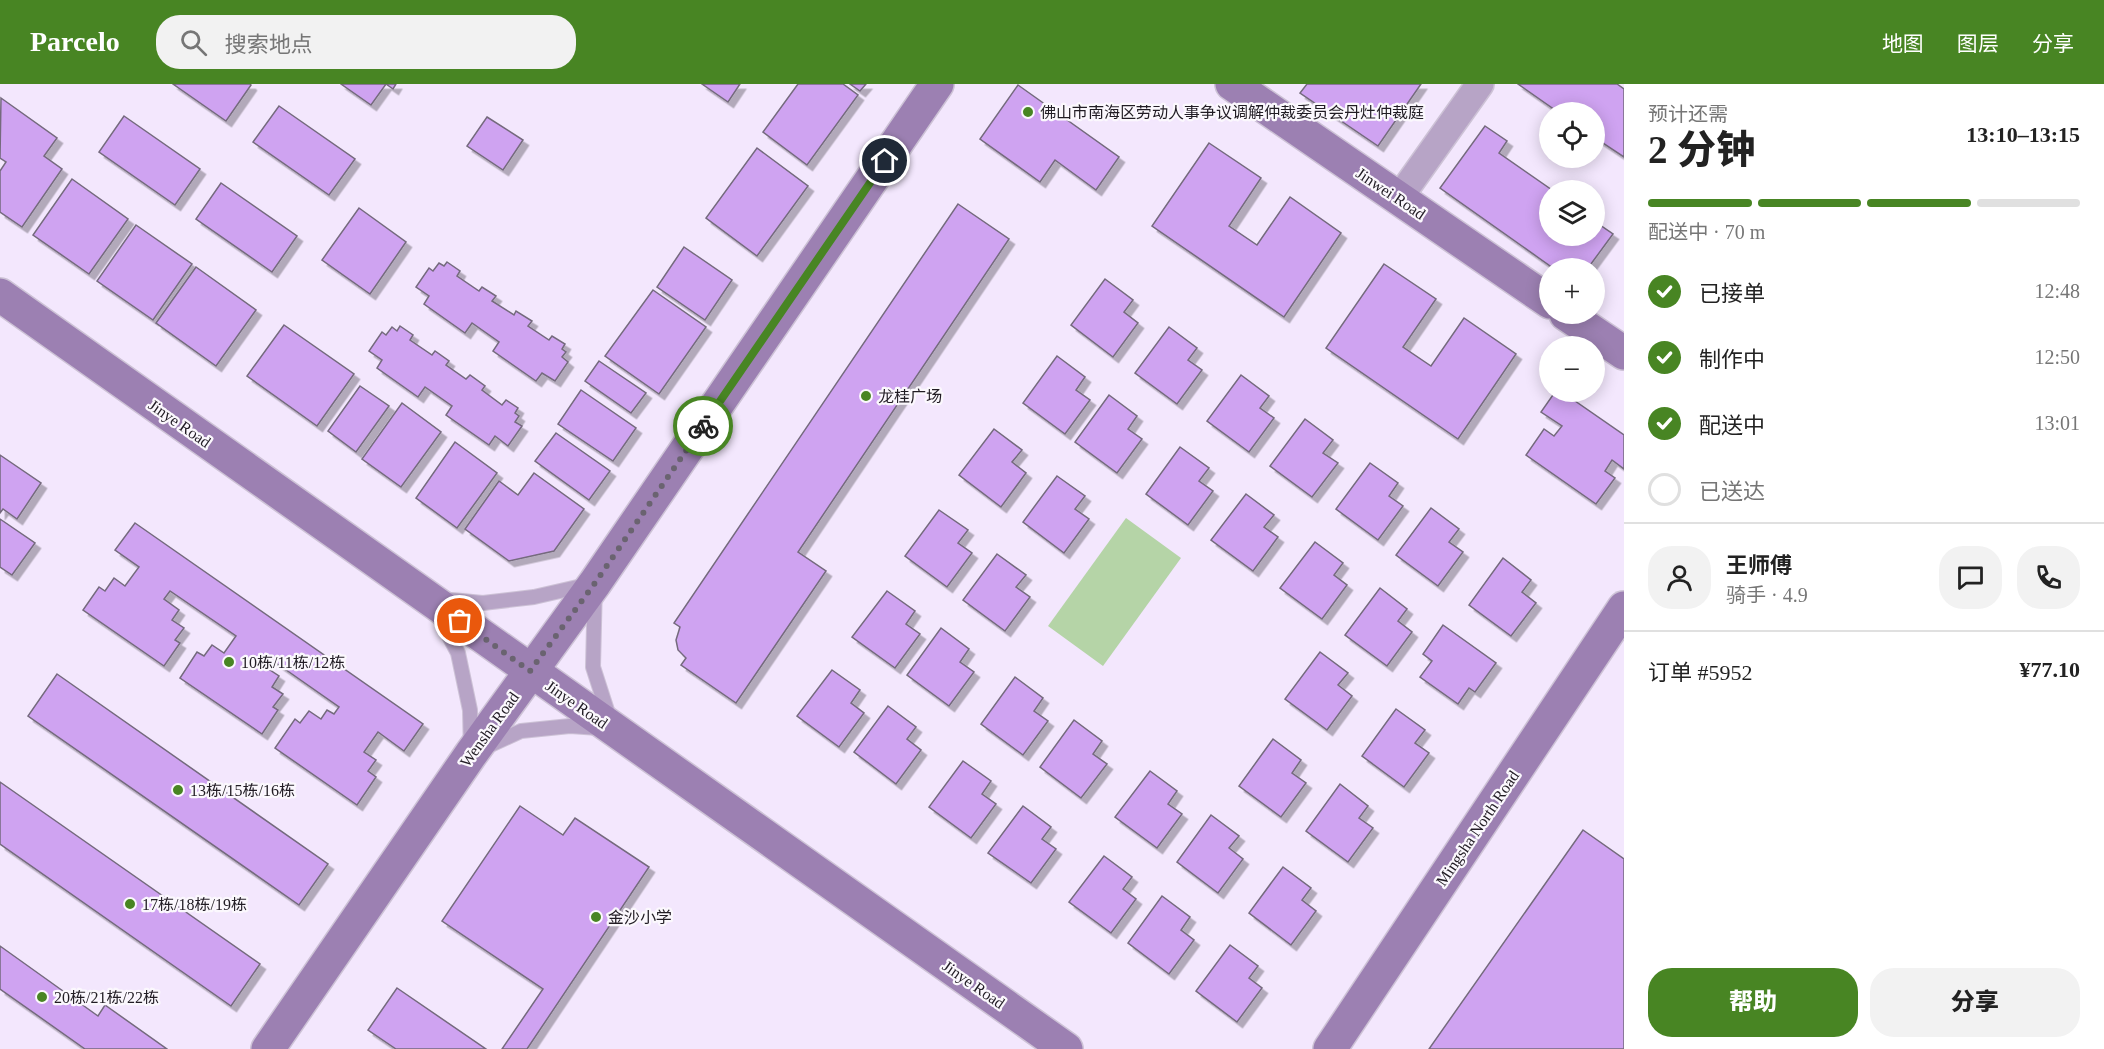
<!DOCTYPE html>
<html lang="zh">
<meta charset="utf-8">
<style>
:root{--surface:#fff;--page:#f2f2f2;--text:#222;--muted:#767676;--line:#e0e0e0;--accent:#488523}
body{margin:0;font-family:"Times New Roman","Noto Sans SC",serif;background:var(--page);color:var(--text);height:100vh;display:flex;flex-direction:column;font-size:22px;white-space:nowrap}
*{box-sizing:border-box;margin:0}
p{font-size:20px;color:var(--muted)}
.icon{flex:none;width:33px;height:33px;fill:none;stroke:currentColor;stroke-width:2;stroke-linecap:round;stroke-linejoin:round}
.map{position:relative;flex:1;overflow:hidden}
.drawer{display:flex;flex-direction:column;background:var(--surface);width:480px}
.drawer>*{flex:none}
.fabs{position:absolute;left:1539px;top:18px;display:grid;gap:12px}
.fabs a{display:grid;place-items:center;width:66px;height:66px;border-radius:50%;background:var(--surface);box-shadow:0 3px 15px #0003;font-size:30px}
.pin{position:absolute;display:grid;place-items:center;width:51px;height:51px;color:#fff;margin:-26px;border:3px solid #fff;border-radius:50%;box-shadow:0 2px 6px #0007}
.courier{position:absolute;display:grid;place-items:center;width:60px;height:60px;margin:-30px;border:4px solid #488523;border-radius:50%;background:#fff;color:#222;box-shadow:0 2px 8px #0007}
.summary em{font-style:normal;font-weight:800}
.summary div{display:flex;flex-direction:column-reverse}
.summary{display:flex;align-items:center;justify-content:space-between;height:102px;padding:0 24px}
h1{font-size:39px;font-weight:800;line-height:45px}
.bar{display:grid;grid-template-columns:repeat(4,1fr);gap:9px 6px;align-content:center;height:72px;padding:0 24px}
.bar i{height:8px;border-radius:4px;background:var(--line)}
.bar .on{background:var(--accent)}
.bar p{grid-column:span 4}
.line{display:flex;align-items:center;gap:15px;padding:0 24px;border-top:2px solid var(--line)}
.line div{flex:1}
.round{display:grid;place-items:center;flex:none;width:63px;height:63px;border-radius:24px;background:var(--page)}
ol{padding:0 24px;list-style:none}
li{display:flex;align-items:center;gap:18px;height:66px}
li p{margin-inline-start:auto}
li .icon{padding:6px;border-radius:50%;background:var(--accent);color:#fff;stroke-width:4}
li:last-child{color:var(--muted)}
li i{width:33px;height:33px;border:3px solid var(--line);border-radius:50%}
.primary-button{display:flex;gap:12px;margin-top:auto;padding:12px 24px}
.primary-button a{flex:1;height:69px;border-radius:24px;background:var(--accent);color:#fff;font-size:24px;font-weight:800;line-height:69px;text-align:center}
.primary-button a+a{background:var(--page);color:var(--text)}
header{display:flex;align-items:center;gap:36px;box-sizing:border-box;height:84px;padding:0 30px;background:var(--accent);color:#fff}
header strong{font-size:28px}
nav{display:flex;gap:33px;margin-inline-start:auto;font-size:21px}
.search{width:420px;height:54px;background:var(--page);display:flex;align-items:center;gap:15px;box-sizing:border-box;padding:0 21px;border-radius:24px;color:var(--muted);font-size:22px}
main{display:flex;flex:1;min-height:0}
.map>svg:first-child{display:block}
.green{fill:#b5d4a7}
.building{fill:#cfa3f1;stroke:#746a7d;stroke-width:1.5;filter:url(#shadow)}
.lines{fill:none;stroke-linecap:round;stroke-linejoin:round}
.lane-casing{stroke:#cdc2d6;stroke-width:16}
.street-casing{stroke:#cdc2d6;stroke-width:30}
.secondary-casing{stroke:#cdc2d6;stroke-width:36}
.lane{stroke:#b7a4c6;stroke-width:14}
.street{stroke:#b7a4c6;stroke-width:27}
.secondary{stroke:#9c80b2;stroke-width:33}
.done{stroke:#6a6370;stroke-width:6;stroke-dasharray:0 10.8}
.route{stroke:#488523;stroke-width:8}
.poi-dot{fill:#488523;stroke:#fbf8fd;stroke-width:2}
.labels{text-anchor:middle;stroke-width:4.5;stroke-linejoin:round;paint-order:stroke}
.poi-label{font-size:16px;fill:#211c24;stroke:#fbf8fd;text-anchor:start}
.street-label{font-size:16px;fill:#211c24;stroke:#fbf8fd}
</style>
<header>
<strong>Parcelo</strong>
<div class="search"><svg class="icon" aria-label="search" viewBox="0 0 24 24"><circle cx="10" cy="10" r="6"/><path d="M15 15l6 6"/></svg>搜索地点</div>
<nav><a>地图</a><a>图层</a><a>分享</a></nav>
</header>
<main>
<div class="map">
<svg width="1624" height="965" viewBox="0 0 1624 965">
<defs>
<filter id="shadow"><feDropShadow dx="5.5" dy="5.5" stdDeviation="0" flood-color="#0004"/></filter>
</defs>
<rect width="100%" height="100%" fill="#f3e7fd"/>
<path class="green" d="M1126,434L1181,474L1103,582L1048,542Z"/>
<g class="building">
<path d="M173,0H250L251,1L226,37Z"/>
<path d="M341,0H396L393,5L386,0L371,21Z"/>
<path d="M702,0H740L728,18Z"/>
<path d="M798,0H843L858,11L807,81L763,48Z"/>
<path d="M850,0H866L860,7Z"/>
<path d="M1307,0H1421L1378,62L1300,9Z"/>
<path d="M1518,0H1617L1624,5V73L1594,53V28H1558Z"/>
<path d="M1018,1L1119,73L1096,106L1055,76L1040,98L980,55Z"/>
<path d="M1,14L57,54L44,72L62,85L22,143L0,128V87L6,78L0,74Z"/>
<path d="M279,22L355,75L329,111L253,58Z"/>
<path d="M124,32L200,85L175,121L99,68Z"/>
<path d="M487,33L523,56L503,86L467,62Z"/>
<path d="M1485,42L1507,57L1499,69L1552,106H1550V152H1594V137L1613,150L1588,184H1553L1440,104Z"/>
<path d="M1209,59L1261,94L1229,142L1257,161L1290,113L1341,149L1284,233L1152,142Z"/>
<path d="M757,64L808,102L757,172L706,134Z"/>
<path d="M72,95L128,135L89,190L33,151Z"/>
<path d="M221,99L297,152L272,188L196,135Z"/>
<path d="M958,120L1009,155L798,468L826,487L736,619L681,581L686,574L678,566L676,556L680,543L674,539Z"/>
<path d="M359,124L406,158L370,210L322,176Z"/>
<path d="M136,141L192,180L153,236L97,197Z"/>
<path d="M684,163L732,196L705,236L657,203Z"/>
<path d="M447,178L460,187L457,192L479,207L482,203L496,212L492,217L514,231L516,227L532,237L528,242L549,256L552,252L565,260L562,265L566,268L562,273L568,278L555,297L542,289L536,297L493,267L499,258L472,239L465,249L424,220L429,212L416,203L429,184L433,187L439,179L444,182Z"/>
<path d="M1384,180L1436,215L1403,263L1431,282L1464,234L1516,270L1458,355L1326,264Z"/>
<path d="M196,183L256,226L216,282L156,239Z"/>
<path d="M1105,195L1133,216L1124,228L1138,239L1113,273L1071,241Z"/>
<path d="M653,206L706,243L659,310L605,272Z"/>
<path d="M284,241L354,290L317,342L247,292Z"/>
<path d="M400,242L413,251L410,256L432,271L435,267L449,277L446,281L466,295L470,291L485,302L482,306L502,321L506,316L518,324L515,329L519,332L515,338L522,342L508,362L495,352L489,361L446,331L452,322L425,303L418,313L377,284L382,276L369,267L382,248L386,251L392,243L397,247Z"/>
<path d="M1169,243L1197,264L1188,276L1202,286L1177,320L1135,289Z"/>
<path d="M1057,272L1085,293L1076,306L1090,316L1065,350L1023,319Z"/>
<path d="M599,277L646,309L631,329L585,297Z"/>
<path d="M1241,291L1269,312L1260,324L1274,334L1249,368L1207,337Z"/>
<path d="M360,302L389,322L356,368L328,347Z"/>
<path d="M581,306L636,344L613,377L558,340Z"/>
<path d="M1555,308H1562L1624,351V385L1612,376L1605,387L1615,394L1596,420L1526,371L1544,345L1554,352L1562,342L1541,328Z"/>
<path d="M1109,311L1137,332L1128,345L1142,355L1117,389L1075,358Z"/>
<path d="M402,319L441,348L401,403L362,375Z"/>
<path d="M1305,335L1333,356L1323,369L1338,379L1312,413L1270,382Z"/>
<path d="M994,345L1022,366L1012,378L1026,389L1001,423L959,391Z"/>
<path d="M556,349L610,387L589,416L535,377Z"/>
<path d="M455,358L497,389L457,444L416,414Z"/>
<path d="M1180,363L1209,384L1199,397L1213,407L1188,441L1146,410Z"/>
<path d="M0,371L41,399L17,435L3,425L0,429Z"/>
<path d="M1370,379L1398,399L1389,412L1403,422L1378,456L1336,425Z"/>
<path d="M534,389L584,425L554,467L509,477L465,445L499,397L518,411Z"/>
<path d="M1057,392L1085,412L1075,425L1089,435L1064,469L1023,438Z"/>
<path d="M1246,410L1274,431L1264,443L1278,453L1253,487L1211,456Z"/>
<path d="M1431,424L1459,445L1449,458L1463,468L1438,502L1396,471Z"/>
<path d="M939,426L968,446L958,459L972,469L947,503L905,472Z"/>
<path d="M0,435L35,459L12,491L0,483Z"/>
<path d="M135,439L423,640L404,667L378,648L364,668L376,676L368,687L376,693L357,721L275,664L295,635L300,639L309,627L321,635L327,626L334,630L339,623L269,574L264,582L279,592L272,603L283,610L273,623L278,626L262,650L180,594L197,568L204,572L212,561L224,569L236,552L170,507L164,515L179,526L172,536L184,544L175,556L180,559L164,582L83,526L99,503L105,507L114,494L125,502L139,483L115,466Z"/>
<path d="M1315,458L1343,479L1334,491L1347,501L1322,535L1280,504Z"/>
<path d="M997,470L1026,491L1016,503L1030,513L1005,547L963,516Z"/>
<path d="M1503,474L1531,496L1522,508L1536,519L1511,552L1469,521Z"/>
<path d="M1380,504L1407,525L1398,537L1412,548L1387,582L1345,551Z"/>
<path d="M887,507L915,527L906,540L920,550L895,584L852,553Z"/>
<path d="M1443,541L1496,579L1475,608L1469,604L1458,620L1420,593L1432,577L1423,570Z"/>
<path d="M941,544L969,565L960,578L974,588L949,622L907,591Z"/>
<path d="M1320,568L1348,589L1338,601L1352,612L1327,646L1285,615Z"/>
<path d="M832,586L860,606L851,619L864,629L839,663L797,632Z"/>
<path d="M57,590L328,780L299,821L28,632Z"/>
<path d="M1015,593L1043,614L1034,627L1048,637L1023,671L981,640Z"/>
<path d="M888,622L916,643L907,655L921,666L896,700L854,668Z"/>
<path d="M1396,625L1425,646L1415,659L1429,669L1404,703L1362,672Z"/>
<path d="M1074,636L1102,657L1093,670L1107,680L1081,714L1040,683Z"/>
<path d="M1273,655L1301,676L1292,689L1306,699L1281,733L1239,702Z"/>
<path d="M963,677L991,697L982,710L996,720L971,754L929,723Z"/>
<path d="M1150,687L1177,707L1168,720L1182,730L1157,764L1115,733Z"/>
<path d="M0,698L260,880L231,922L0,760Z"/>
<path d="M1340,700L1368,722L1359,734L1373,744L1348,778L1306,747Z"/>
<path d="M520,722L563,751L575,734L649,783L527,965H502L543,905L442,837Z"/>
<path d="M1023,722L1051,743L1042,755L1056,765L1031,799L988,769Z"/>
<path d="M1211,731L1239,752L1229,764L1243,775L1218,809L1177,778Z"/>
<path d="M1583,746L1624,775V965H1429Z"/>
<path d="M1104,772L1132,793L1123,805L1136,815L1111,849L1069,818Z"/>
<path d="M1283,783L1311,804L1302,816L1316,827L1291,861L1249,829Z"/>
<path d="M1162,812L1190,833L1181,846L1194,856L1169,890L1128,859Z"/>
<path d="M1230,861L1258,882L1249,894L1262,904L1237,938L1196,907Z"/>
<path d="M0,862L98,932L105,921L167,965H85L0,905Z"/>
<path d="M397,904L486,965H396L368,946Z"/>
</g>
<g class="lines">
<defs>
<path id="lane" d="M595,499L593,583L613,645L570,642L521,647L471,670L470,626L458,569L429,514L483,519L534,513Z"/>
<path id="street" d="M1399,114L1480,0"/>
<g id="secondary">
<path d="M1232,0L1550,218"/>
<path d="M0,211L1066,965"/>
<path d="M1566,230L1624,269"/>
<path d="M268,965L471,670L595,499L937,0"/>
<path d="M1330,965L1624,524"/>
</g>
</defs>
<use href="#lane" class="lane-casing"/>
<use href="#street" class="street-casing"/>
<use href="#secondary" class="secondary-casing"/>
<use href="#lane" class="lane"/>
<use href="#street" class="street"/>
<use href="#secondary" class="secondary"/>
</g>
<g class="lines">
<path class="done" d="M460,537L530,587L595,499L703,342"/>
<path class="route" d="M703,342L885,77"/>
</g>
<g class="poi-dot">
<circle cx="1028" cy="28" r="6"/>
<circle cx="866" cy="312" r="6"/>
<circle cx="229" cy="578" r="6"/>
<circle cx="178" cy="706" r="6"/>
<circle cx="130" cy="820" r="6"/>
<circle cx="596" cy="833" r="6"/>
<circle cx="42" cy="913" r="6"/>
</g>
<g class="labels">
<g class="poi-label">
<text x="1040" y="34">佛山市南海区劳动人事争议调解仲裁委员会丹灶仲裁庭</text>
<text x="878" y="318">龙桂广场</text>
<text x="241" y="584">10栋/11栋/12栋</text>
<text x="190" y="712">13栋/15栋/16栋</text>
<text x="142" y="826">17栋/18栋/19栋</text>
<text x="608" y="839">金沙小学</text>
<text x="54" y="919">20栋/21栋/22栋</text>
</g>
<g class="street-label">
<text transform="translate(1391 109) rotate(34)" y="6">Jinwei Road</text>
<text transform="translate(180 339) rotate(35)" y="6">Jinye Road</text>
<text transform="translate(577 620) rotate(35)" y="6">Jinye Road</text>
<text transform="translate(489 645) rotate(-54)" y="6">Wensha Road</text>
<text transform="translate(1477 744) rotate(-56)" y="6">Mingsha North Road</text>
<text transform="translate(974 900) rotate(35)" y="6">Jinye Road</text>
</g>
</g>
</svg>
<div class="fabs">
<a><svg class="icon" aria-label="locate" viewBox="0 0 24 24"><circle cx="12" cy="12" r="6"/><path d="M12 2v4M12 18v4M2 12h4M18 12h4"/></svg></a>
<a><svg class="icon" aria-label="layers" viewBox="0 0 24 24"><path d="M12 4l9 5-9 5-9-5zM3 14l9 5 9-5"/></svg></a>
<a>+</a>
<a>−</a>
</div>
<div class="pin" style="left:460px;top:537px;background:#ea580c"><svg class="icon" aria-label="bag" viewBox="0 0 24 24"><path d="M5 8h14l-1 12H6zM9 8a3 3 0 0 1 6 0"/></svg></div>
<div class="pin" style="left:885px;top:77px;background:#1f2937"><svg class="icon" aria-label="home" viewBox="0 0 24 24"><path d="M3 11l9-7 9 7M6 9v11h12V9"/></svg></div>
<div class="courier" style="left:703px;top:342px"><svg class="icon" aria-label="bike" viewBox="0 0 24 24"><circle cx="6" cy="16" r="4"/><circle cx="18" cy="16" r="4"/><path d="M6 16l4-8h5l3 8M10 8l3 8H6M13 5h3"/></svg></div>
</div>
<section class="drawer">
<div class="summary"><div><h1>2 分钟</h1><p>预计还需</p></div><em>13:10–13:15</em></div>
<div class="bar"><i class="on"></i><i class="on"></i><i class="on"></i><i></i><p>配送中 · 70 m</p></div>
<ol>
<li><svg class="icon" aria-label="check" viewBox="0 0 24 24"><path d="M5 12l5 5 9-10"/></svg>已接单<p>12:48</p></li>
<li><svg class="icon" aria-label="check" viewBox="0 0 24 24"><path d="M5 12l5 5 9-10"/></svg>制作中<p>12:50</p></li>
<li><svg class="icon" aria-label="check" viewBox="0 0 24 24"><path d="M5 12l5 5 9-10"/></svg>配送中<p>13:01</p></li>
<li><i></i>已送达</li>
</ol>
<div class="line" style="height:108px"><a class="round"><svg class="icon" aria-label="person" viewBox="0 0 24 24"><circle cx="12" cy="8" r="4"/><path d="M4 21q1-7 8-7t8 7"/></svg></a><div><b>王师傅</b><p>骑手 · 4.9</p></div><a class="round"><svg class="icon" aria-label="chat" viewBox="0 0 24 24"><path d="M4 5h16v11H9l-5 4z"/></svg></a><a class="round"><svg class="icon" aria-label="phone" viewBox="0 0 24 24"><path d="M5 4h4l2 5-3 2q2 4 5 5l2-3 5 2v4C11 20 4 13 5 4z"/></svg></a></div>
<div class="line" style="height:78px"><div>订单 #5952</div><b>¥77.10</b></div>
<div class="primary-button"><a>帮助</a><a>分享</a></div>
</section>
</main>
